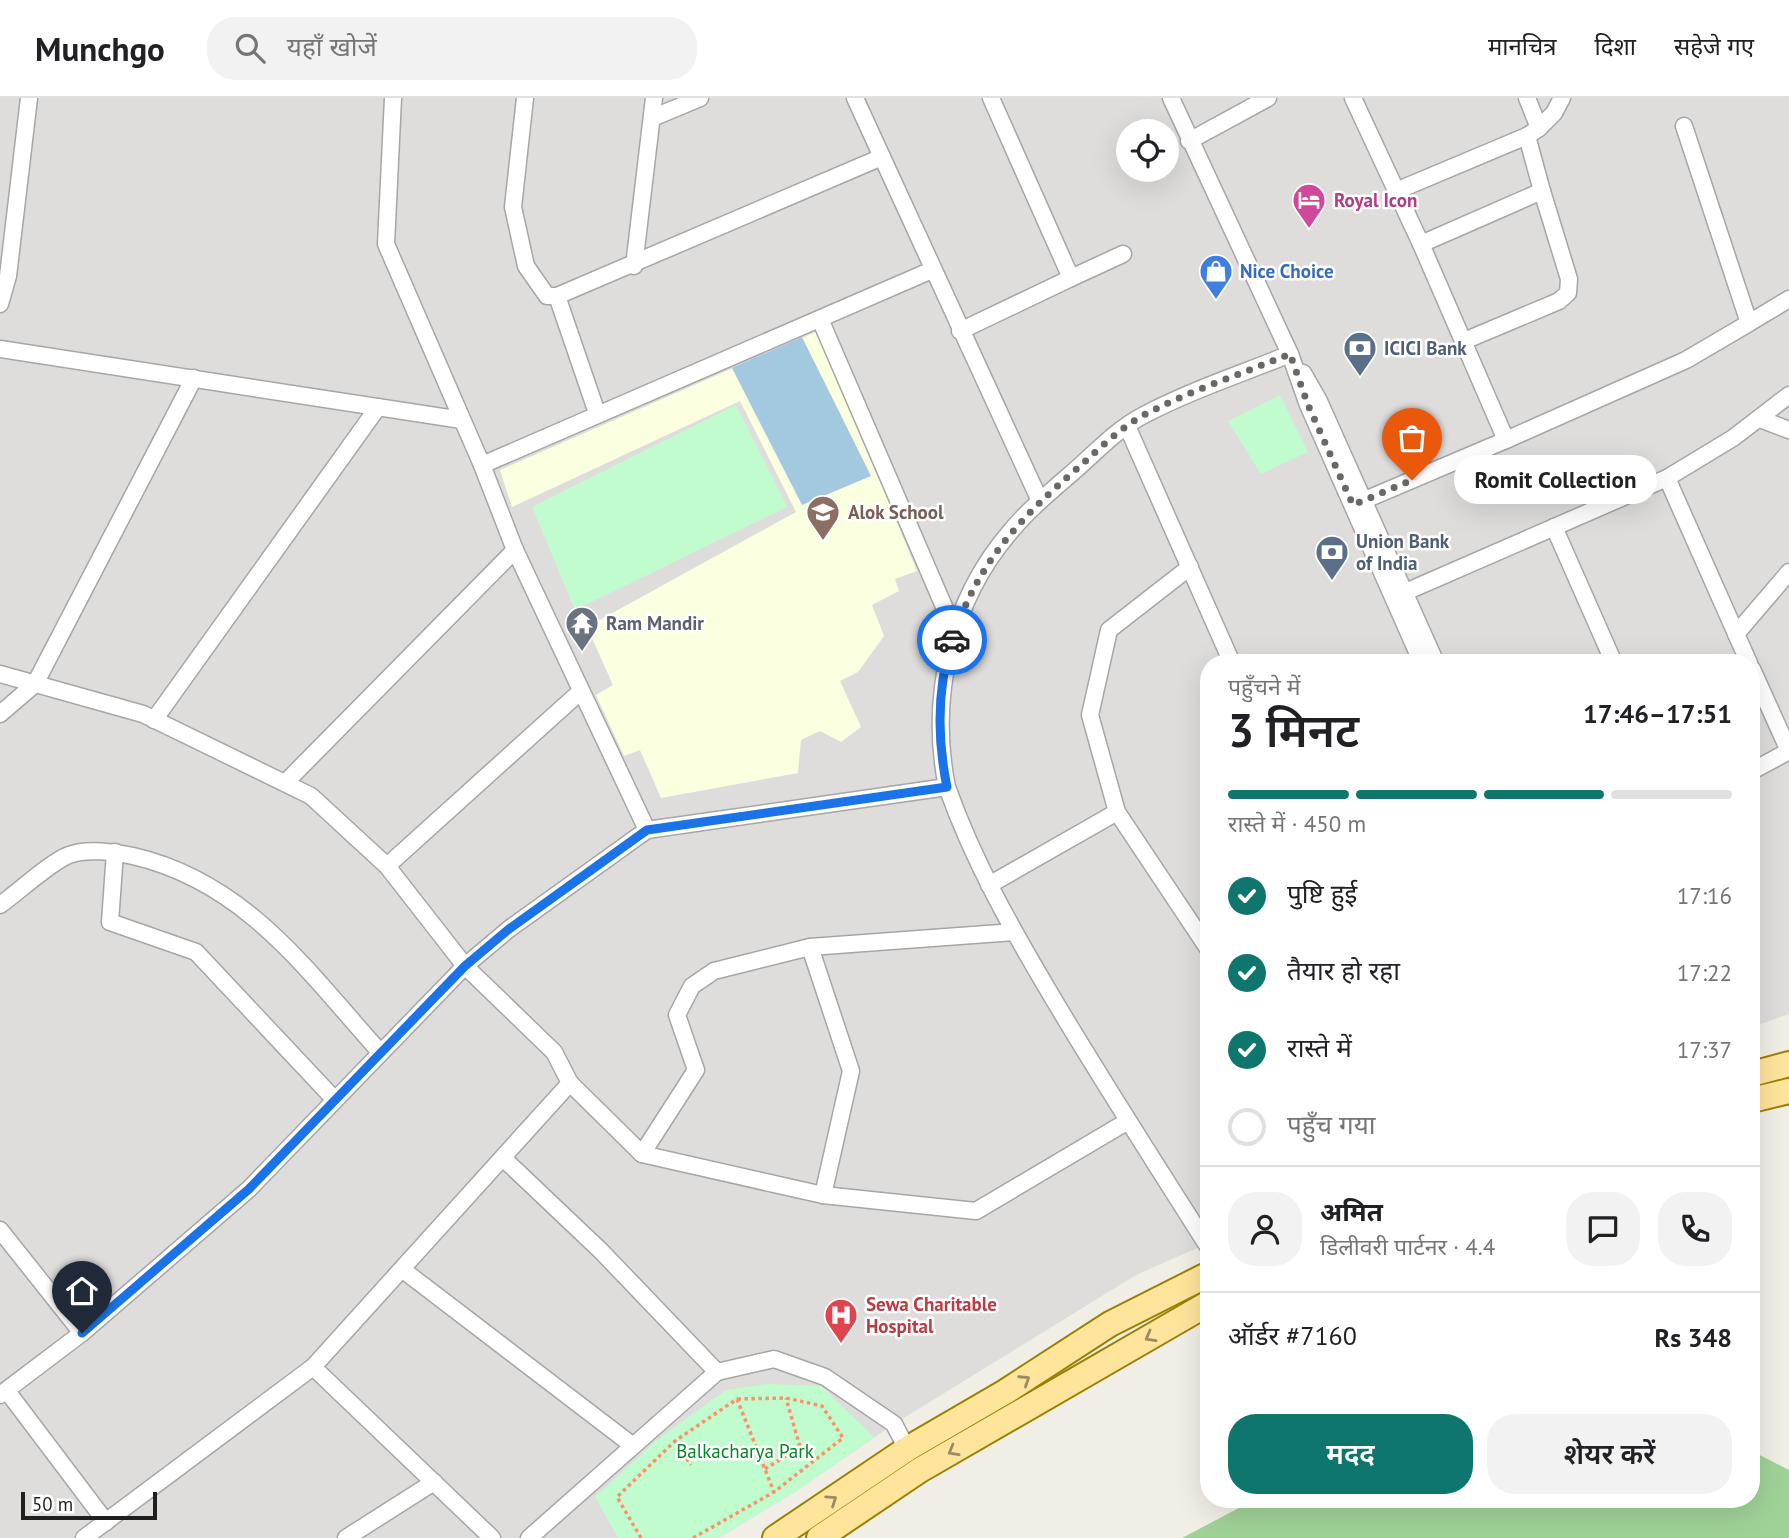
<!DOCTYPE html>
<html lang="hi">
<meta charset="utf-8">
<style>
:root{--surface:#fff;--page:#f2f2f2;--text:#202124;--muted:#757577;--line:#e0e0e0;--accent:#0f766e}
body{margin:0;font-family:"PT Sans","Noto Sans Devanagari",sans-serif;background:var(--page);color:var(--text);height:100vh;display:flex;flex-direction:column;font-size:26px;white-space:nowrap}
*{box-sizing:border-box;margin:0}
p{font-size:23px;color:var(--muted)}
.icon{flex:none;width:38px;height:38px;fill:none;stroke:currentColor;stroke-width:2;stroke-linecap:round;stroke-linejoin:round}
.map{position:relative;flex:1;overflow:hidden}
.details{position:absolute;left:1200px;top:556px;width:560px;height:854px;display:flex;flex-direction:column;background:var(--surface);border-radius:28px;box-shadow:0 7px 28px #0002}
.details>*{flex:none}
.controls{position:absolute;left:1116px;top:21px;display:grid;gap:14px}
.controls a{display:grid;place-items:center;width:63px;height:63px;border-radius:50%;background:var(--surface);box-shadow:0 7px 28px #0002;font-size:35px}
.scale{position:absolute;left:21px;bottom:18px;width:136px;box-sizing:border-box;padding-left:7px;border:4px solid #1f1f1f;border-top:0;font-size:19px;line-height:24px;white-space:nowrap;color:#1f1f1f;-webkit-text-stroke:5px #fff;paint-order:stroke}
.pin{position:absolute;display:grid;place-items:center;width:60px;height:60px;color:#fff;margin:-72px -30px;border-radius:50% 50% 50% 0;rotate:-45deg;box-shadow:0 0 7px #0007}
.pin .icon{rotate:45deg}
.courier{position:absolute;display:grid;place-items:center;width:70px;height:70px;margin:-35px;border:5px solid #1a73e8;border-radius:50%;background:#fff;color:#222;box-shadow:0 2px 9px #0007}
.bubble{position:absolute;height:49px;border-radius:24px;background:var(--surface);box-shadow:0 7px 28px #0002;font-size:23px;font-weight:600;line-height:49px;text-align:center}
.summary em{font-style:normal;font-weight:600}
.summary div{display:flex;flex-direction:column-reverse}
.summary{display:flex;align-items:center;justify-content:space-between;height:119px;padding:0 28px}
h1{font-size:46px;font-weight:600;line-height:52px}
.bar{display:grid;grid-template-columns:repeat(4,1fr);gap:10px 7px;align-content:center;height:84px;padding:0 28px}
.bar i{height:9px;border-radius:5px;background:var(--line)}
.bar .on{background:var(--accent)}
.bar p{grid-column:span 4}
.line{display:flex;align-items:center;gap:18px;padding:0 28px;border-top:2px solid var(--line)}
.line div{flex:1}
.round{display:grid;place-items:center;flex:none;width:74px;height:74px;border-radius:28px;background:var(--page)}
ol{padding:0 28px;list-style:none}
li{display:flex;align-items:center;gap:21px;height:77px}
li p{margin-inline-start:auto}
li .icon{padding:7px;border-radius:50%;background:var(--accent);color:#fff;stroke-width:4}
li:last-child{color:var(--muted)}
li i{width:38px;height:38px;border:4px solid var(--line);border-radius:50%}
.action{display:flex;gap:14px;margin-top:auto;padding:14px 28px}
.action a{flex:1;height:80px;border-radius:28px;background:var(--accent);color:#fff;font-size:28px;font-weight:600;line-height:80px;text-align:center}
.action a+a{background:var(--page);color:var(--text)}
header{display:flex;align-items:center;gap:42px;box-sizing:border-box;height:98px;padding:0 35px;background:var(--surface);border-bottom:2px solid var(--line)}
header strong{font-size:33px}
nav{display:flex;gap:38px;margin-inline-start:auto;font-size:24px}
.search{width:490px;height:63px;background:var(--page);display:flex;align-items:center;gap:18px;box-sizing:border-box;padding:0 24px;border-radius:28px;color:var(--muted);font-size:26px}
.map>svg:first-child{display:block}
.residential{fill:#dedddc;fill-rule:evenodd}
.education{fill:#faffe0}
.forest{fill:#a0d298}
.park{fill:#c1fccf}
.water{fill:#a3c9e0}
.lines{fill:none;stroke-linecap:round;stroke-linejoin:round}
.minor-casing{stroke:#a6a6a6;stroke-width:19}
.primary-casing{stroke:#9b8000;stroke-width:28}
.path{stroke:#ff8f68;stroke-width:3.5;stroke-dasharray:3.5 3.5;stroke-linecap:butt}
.minor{stroke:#fff;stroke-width:16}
.primary{stroke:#ffe49c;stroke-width:24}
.oneway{stroke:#9a8b64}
.done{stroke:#686864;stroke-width:7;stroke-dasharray:0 12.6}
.route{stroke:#1a73e8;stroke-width:9}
.labels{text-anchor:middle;stroke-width:5;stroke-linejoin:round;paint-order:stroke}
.hotel-label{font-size:19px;font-weight:bold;fill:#b23c85;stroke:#fff;text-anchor:start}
.shop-label{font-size:19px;font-weight:bold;fill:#366cbe;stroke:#fff;text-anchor:start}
.service-label{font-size:19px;font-weight:bold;fill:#4e5e75;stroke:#fff;text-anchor:start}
.education-label{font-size:19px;font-weight:bold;fill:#785e54;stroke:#fff;text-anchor:start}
.worship-label{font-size:19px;font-weight:bold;fill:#5b616d;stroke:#fff;text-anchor:start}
.health-label{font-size:19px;font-weight:bold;fill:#be3a42;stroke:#fff;text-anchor:start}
.park-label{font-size:19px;fill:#068524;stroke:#fff}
</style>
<header>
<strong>Munchgo</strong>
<div class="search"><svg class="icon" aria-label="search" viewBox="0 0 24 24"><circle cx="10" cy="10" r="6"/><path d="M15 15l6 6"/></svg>यहाँ खोजें</div>
<nav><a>मानचित्र</a><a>दिशा</a><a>सहेजे गए</a></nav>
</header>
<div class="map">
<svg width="1789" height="1440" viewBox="0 0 1789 1440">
<rect width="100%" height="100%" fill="#f1efe5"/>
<path class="residential" d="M0,0H1789V916L1752,929V565H1209V1145L1136,1177L894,1326L798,1392L719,1440H0ZM1129,33H1167V72H1129Z"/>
<path class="education" d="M818,233L917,473L895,481L899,493L872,507L884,538L858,574L840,583L861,629L841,644L820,633L801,642L798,675L661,700L640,652L624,658L596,597L613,587L587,529L796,414L740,303L512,409L500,372Z"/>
<path class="forest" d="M1752,1353L1789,1372V1440H1182L1254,1402H1752Z"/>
<g class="park">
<path d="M1280,297L1308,354L1261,376L1228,323Z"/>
<path d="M736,307L787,409L575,512L532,409Z"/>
<path d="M768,1286L821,1288L874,1339L798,1392L718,1440H618L595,1399L657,1342L726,1292Z"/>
</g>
<path class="water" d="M802,239L871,378L802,407L732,270Z"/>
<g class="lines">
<defs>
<g id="minor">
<path d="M393,0L386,146L482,367L932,172"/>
<path d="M525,0L513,109L526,168L547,198H557L882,59L1040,403"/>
<path d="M855,0L882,59"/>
<path d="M1171,0L1290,256L1308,307L1422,565"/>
<path d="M1353,0L1421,146L1542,93L1527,38L1539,30L1527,0"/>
<path d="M652,20L700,0"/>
<path d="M1539,30L1554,15L1562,0"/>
<path d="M1189,43L1268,0"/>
<path d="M1396,93L1527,38"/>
<path d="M634,168L654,0"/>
<path d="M1071,180L1123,156"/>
<path d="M557,198L597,315"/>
<path d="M0,206L8,178L29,0"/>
<path d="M820,221L955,534"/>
<path d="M1749,225L1789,201"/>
<path d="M960,233L1071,180L991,0"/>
<path d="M1464,243L1559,203L1568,195L1569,181L1542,93"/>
<path d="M0,251L462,322"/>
<path d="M1303,275L1319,303L1436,565"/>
<path d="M1760,321L1789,332"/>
<path d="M1127,328L1232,565"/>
<path d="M1506,342L1686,262L1749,225L1684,28"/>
<path d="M482,367L515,452"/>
<path d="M1667,380L1749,565"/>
<path d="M1353,407L1506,342L1421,146"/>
<path d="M1554,429L1614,565"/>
<path d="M1394,499L1667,380L1733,340L1789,297"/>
<path d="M1736,536L1789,474"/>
<path d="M1752,571L1789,653L1752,673"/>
<path d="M0,576L143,616L311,698L387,768L465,868L554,954L570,985L313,1269L84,1440"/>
<path d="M0,616L35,586L194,280"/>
<path d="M154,622L378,309"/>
<path d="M285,685L515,452L647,732"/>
<path d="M947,689C974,765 1013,833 1054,902C1104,986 1157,1068 1209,1150"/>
<path d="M1117,714L1090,617L1109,532L1190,469"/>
<path d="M115,754L110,824L196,854L335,1002"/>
<path d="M387,768L581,593"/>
<path d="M989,787L1117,714L1209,852"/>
<path d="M0,807C17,795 52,763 69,757C87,750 116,754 133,758C246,784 307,873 380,954"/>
<path d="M810,849L851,973L823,1097"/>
<path d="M570,985L642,1056L823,1097L976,1113L1128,1023"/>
<path d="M642,1056L696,972L677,917L692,888L714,873L810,849L1014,834"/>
<path d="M504,1061L601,1153L717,1274"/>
<path d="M0,1132L82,1235"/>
<path d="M403,1172L632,1347"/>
<path d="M313,1269L492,1440"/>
<path d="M7,1293L106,1424"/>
<path d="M0,1297L82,1235L249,1091L465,868L509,831L647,732L947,689C929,600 950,504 1010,434C1028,412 1050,394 1072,375C1094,356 1116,332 1142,318C1189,293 1241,276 1290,256"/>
<path d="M346,1440L434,1384"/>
<path d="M529,1440L717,1274L774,1261L825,1279L894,1326L907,1351"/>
</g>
<g id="primary">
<path d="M1752,976L1789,966"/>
<path d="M1752,1002L1789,993"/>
<path d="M775,1440L907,1351L1005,1294L1110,1226L1209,1176"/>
<path d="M819,1440L920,1372L1209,1205"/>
</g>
</defs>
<use href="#minor" class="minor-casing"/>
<use href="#primary" class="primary-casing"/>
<g class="path">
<path d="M675,1343L691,1367"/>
<path d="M765,1371L800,1349L786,1300"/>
<path d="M641,1440L617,1399L675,1343L737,1301L774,1394"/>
<path d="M693,1440L774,1394L843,1340L822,1308L786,1300L737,1301"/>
</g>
<use href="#minor" class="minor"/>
<use href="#primary" class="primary"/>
</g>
<defs><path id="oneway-chevron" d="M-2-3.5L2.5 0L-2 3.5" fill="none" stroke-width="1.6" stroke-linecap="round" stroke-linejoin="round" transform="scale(1.75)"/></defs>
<g class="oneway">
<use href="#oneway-chevron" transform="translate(1150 1239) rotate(151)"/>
<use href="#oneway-chevron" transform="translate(1025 1282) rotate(-33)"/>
<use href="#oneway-chevron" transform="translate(953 1353) rotate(150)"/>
<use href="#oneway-chevron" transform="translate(832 1402) rotate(-34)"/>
</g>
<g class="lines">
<path class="done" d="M952,542C978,464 1019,421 1080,368C1099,351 1119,331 1142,318C1189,293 1241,276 1290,256L1308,307L1353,407L1412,382"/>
<path class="route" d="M82,1235L249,1091L465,868L509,831L647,732L947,689C937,640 937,590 952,542"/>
</g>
<defs>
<symbol id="hotel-pin" viewBox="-11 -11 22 30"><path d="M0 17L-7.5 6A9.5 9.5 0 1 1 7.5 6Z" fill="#d1479c" stroke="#fff"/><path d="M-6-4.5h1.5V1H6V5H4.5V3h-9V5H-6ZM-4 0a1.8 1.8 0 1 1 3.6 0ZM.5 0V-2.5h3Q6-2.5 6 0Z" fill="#fff"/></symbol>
<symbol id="shop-pin" viewBox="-11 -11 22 30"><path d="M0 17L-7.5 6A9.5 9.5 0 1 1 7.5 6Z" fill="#3f7fe0" stroke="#fff"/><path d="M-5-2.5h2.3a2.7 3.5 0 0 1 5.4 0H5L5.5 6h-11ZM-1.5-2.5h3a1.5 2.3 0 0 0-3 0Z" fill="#fff"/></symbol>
<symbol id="bank-pin" viewBox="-11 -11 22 30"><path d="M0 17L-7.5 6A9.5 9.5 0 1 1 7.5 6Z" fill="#5c6f8a" stroke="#fff"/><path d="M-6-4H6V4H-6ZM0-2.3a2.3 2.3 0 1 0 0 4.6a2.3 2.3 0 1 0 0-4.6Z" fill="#fff"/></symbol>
<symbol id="school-pin" viewBox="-11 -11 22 30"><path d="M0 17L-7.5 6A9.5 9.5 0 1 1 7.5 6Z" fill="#8d6e63" stroke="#fff"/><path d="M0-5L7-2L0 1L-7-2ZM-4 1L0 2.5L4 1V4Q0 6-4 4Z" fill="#fff"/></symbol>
<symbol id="temple-pin" viewBox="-11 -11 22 30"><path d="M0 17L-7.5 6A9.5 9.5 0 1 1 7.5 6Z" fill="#6b7280" stroke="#fff"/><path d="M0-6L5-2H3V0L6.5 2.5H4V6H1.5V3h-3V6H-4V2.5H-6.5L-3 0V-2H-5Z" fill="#fff"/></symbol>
<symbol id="hospital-pin" viewBox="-11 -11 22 30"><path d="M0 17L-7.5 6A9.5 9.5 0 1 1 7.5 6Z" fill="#e0444e" stroke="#fff"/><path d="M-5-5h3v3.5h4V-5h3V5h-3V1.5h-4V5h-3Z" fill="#fff"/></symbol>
</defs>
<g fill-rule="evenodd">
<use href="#hotel-pin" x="1290" y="83" width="38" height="52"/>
<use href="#shop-pin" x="1197" y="154" width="38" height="52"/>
<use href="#bank-pin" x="1341" y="231" width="38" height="52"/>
<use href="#school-pin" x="804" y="395" width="38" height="52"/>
<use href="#bank-pin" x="1313" y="435" width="38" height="52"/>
<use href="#temple-pin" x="563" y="506" width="38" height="52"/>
<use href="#hospital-pin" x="822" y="1198" width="38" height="52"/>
</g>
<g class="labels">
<g class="hotel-label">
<text x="1334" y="109">Royal Icon</text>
</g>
<g class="shop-label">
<text x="1240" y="180">Nice Choice</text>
</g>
<g class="service-label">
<text x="1384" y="257">ICICI Bank</text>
<text x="1356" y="450">Union Bank<tspan x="1356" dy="22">of India</tspan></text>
</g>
<g class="education-label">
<text x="848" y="421">Alok School</text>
</g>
<g class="worship-label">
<text x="606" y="532">Ram Mandir</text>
</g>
<g class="health-label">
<text x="866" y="1213">Sewa Charitable<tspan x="866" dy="22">Hospital</tspan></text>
</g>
<g class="park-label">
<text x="745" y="1360">Balkacharya Park</text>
</g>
</g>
</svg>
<div class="controls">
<a><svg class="icon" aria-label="locate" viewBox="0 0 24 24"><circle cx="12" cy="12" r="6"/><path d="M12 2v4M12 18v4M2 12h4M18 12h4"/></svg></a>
</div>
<div class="scale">50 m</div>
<div class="pin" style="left:1412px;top:382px;background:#ea580c"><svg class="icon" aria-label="bag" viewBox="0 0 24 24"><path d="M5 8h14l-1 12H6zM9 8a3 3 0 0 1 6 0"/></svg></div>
<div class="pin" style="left:82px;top:1235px;background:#1f2937"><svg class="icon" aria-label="home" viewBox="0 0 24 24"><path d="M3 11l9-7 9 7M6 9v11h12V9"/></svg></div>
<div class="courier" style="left:952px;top:542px"><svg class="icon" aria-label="car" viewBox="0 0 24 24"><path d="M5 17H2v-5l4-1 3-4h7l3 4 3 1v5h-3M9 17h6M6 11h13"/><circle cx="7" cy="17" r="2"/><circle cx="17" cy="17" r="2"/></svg></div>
<div class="bubble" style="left:1454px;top:357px;width:203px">Romit Collection</div>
<section class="details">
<div class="summary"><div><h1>3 मिनट</h1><p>पहुँचने में</p></div><em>17:46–17:51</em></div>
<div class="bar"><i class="on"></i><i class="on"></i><i class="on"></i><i></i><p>रास्ते में · 450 m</p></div>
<ol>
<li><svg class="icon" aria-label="check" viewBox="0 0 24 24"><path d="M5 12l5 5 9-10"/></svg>पुष्टि हुई<p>17:16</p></li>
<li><svg class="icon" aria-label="check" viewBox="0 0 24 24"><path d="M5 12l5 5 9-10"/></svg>तैयार हो रहा<p>17:22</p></li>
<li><svg class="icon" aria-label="check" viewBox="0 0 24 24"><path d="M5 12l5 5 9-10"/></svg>रास्ते में<p>17:37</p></li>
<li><i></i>पहुँच गया</li>
</ol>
<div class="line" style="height:126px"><a class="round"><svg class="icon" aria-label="person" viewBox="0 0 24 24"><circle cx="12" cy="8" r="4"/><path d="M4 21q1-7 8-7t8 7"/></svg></a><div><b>अमित</b><p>डिलीवरी पार्टनर · 4.4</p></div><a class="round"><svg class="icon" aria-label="chat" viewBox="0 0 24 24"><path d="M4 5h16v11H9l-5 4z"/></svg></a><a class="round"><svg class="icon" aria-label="phone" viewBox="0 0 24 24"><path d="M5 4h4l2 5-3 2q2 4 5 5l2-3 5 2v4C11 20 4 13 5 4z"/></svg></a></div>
<div class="line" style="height:91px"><div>ऑर्डर #7160</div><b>Rs 348</b></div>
<div class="action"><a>मदद</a><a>शेयर करें</a></div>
</section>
</div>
